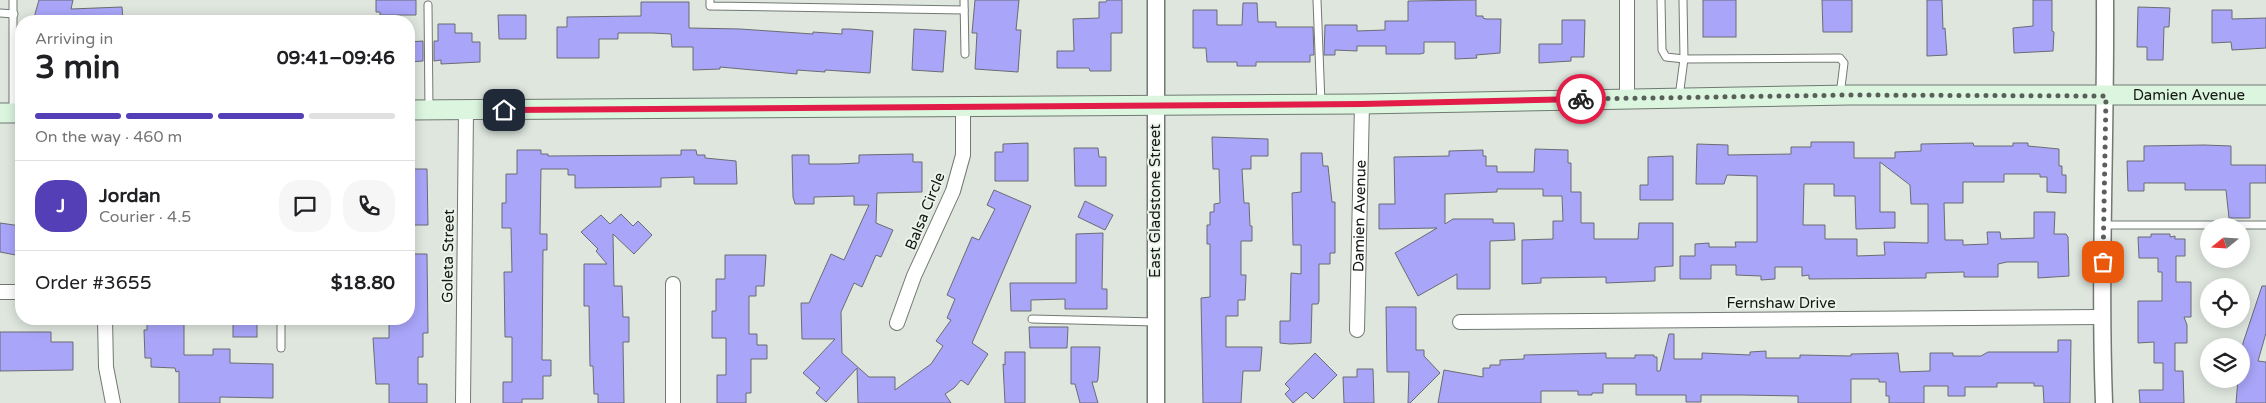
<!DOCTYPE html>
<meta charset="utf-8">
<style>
:root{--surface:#fff;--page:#f6f6f6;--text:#202124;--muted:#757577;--line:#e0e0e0;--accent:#553fb7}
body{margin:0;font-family:"Varela Round",sans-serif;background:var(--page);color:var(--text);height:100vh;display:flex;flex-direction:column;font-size:19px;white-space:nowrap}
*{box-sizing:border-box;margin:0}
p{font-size:16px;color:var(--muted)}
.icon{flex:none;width:28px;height:28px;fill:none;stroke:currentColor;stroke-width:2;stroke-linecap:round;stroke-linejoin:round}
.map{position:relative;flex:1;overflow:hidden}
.drawer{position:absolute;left:15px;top:15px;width:400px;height:310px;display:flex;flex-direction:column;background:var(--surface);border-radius:20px;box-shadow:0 2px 12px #0003}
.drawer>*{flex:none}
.needle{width:32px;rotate:252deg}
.controls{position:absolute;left:2200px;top:218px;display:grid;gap:10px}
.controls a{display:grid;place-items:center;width:50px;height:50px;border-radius:50%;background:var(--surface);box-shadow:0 2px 12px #0003;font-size:25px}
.pin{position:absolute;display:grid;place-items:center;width:42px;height:42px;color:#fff;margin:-21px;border-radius:10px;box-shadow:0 2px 8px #0006}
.courier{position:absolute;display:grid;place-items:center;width:50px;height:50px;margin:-25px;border:4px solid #e11d48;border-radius:50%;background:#fff;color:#222;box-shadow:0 1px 6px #0007}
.overview em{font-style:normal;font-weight:800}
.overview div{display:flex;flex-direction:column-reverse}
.overview{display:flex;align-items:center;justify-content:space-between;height:85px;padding:0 20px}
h1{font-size:32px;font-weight:800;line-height:38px}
.bar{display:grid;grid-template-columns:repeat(4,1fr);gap:8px 5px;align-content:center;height:60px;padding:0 20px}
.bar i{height:6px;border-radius:4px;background:var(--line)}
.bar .current{background:var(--accent)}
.bar p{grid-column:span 4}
.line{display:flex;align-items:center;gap:12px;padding:0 20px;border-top:1px solid var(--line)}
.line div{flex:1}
.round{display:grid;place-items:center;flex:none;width:52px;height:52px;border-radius:20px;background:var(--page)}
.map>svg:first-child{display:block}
.building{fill:#a9a5f9;stroke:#6b6b74;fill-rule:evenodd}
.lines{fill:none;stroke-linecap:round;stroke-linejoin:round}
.service-casing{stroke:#717972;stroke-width:9}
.minor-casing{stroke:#717972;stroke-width:16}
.tertiary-casing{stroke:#717972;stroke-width:19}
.secondary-casing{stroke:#717972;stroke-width:21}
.service{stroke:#fff;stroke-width:7}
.minor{stroke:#fff;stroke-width:14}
.tertiary{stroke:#fff;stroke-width:16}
.secondary{stroke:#dbf5de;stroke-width:19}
.done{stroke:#5b5f5b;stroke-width:5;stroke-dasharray:0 9}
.route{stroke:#e11d48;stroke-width:6}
.labels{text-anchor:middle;stroke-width:4;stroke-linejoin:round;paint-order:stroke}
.street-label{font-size:15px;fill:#141714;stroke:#ebf3eb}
</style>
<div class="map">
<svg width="2266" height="403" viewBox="0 0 2266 403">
<rect width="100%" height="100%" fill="#dee6de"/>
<g class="building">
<path d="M39,0H73L71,9L122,7L123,21H33Z"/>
<path d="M376,0H416V15H380V12H376Z"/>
<path d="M975,0H1019L1016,30H1021L1018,72L975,69L977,33H972Z"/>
<path d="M1107,0H1122V33H1111V71H1090L1089,68H1057V51H1074L1073,19L1099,18V2H1106Z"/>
<path d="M1476,0V16H1483V18L1486,19H1501L1500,53L1476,55L1477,58L1455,59V42H1424V53L1420,54H1386V46H1357V51L1335,50V55H1324L1325,25H1357V31L1385,30V21H1408V1Z"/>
<rect x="1703" y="0" width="33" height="37"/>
<path d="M1822,0H1852V32H1823Z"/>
<path d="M1927,0H1942L1943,29L1945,28L1947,55L1927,56Z"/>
<path d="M2033,0H2052V31L2054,32L2053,51L2014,53L2013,28L2033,26Z"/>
<path d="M641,2H689V28L740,29L813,34V32L842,34V29H850L873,31L870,73L825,70V72L797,70V74L720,67V69L693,70V47H672L671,34L652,33H618V39H599V58H557V27H567V17L641,16Z"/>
<path d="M1243,3H1257L1258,22H1276V27H1313L1314,55H1310V62H1256V66H1237V62H1207L1206,48H1193V10H1217V25H1242Z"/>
<path d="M2138,7L2170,8L2169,27H2164L2163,60H2147V47H2137Z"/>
<path d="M2212,10H2232V19L2266,18V48L2232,50L2231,42L2212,43Z"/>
<path d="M498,15H526V39H499Z"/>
<path d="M1562,20H1585L1584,57H1571V61L1539,63V44H1562Z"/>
<path d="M438,24H455V33H472V42H480V62L441,64V60L434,61V41H438Z"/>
<path d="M914,29L946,31L943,72L912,70Z"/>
<path d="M423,41V61L409,62V42Z"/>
<path d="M1212,137L1268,139V156H1251V169H1242L1244,203H1249L1250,226H1252V241H1241V275H1246L1245,300H1238V316H1226V347H1262L1260,371H1243L1241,403H1203L1201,298L1210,297V244H1207V225H1210V212H1214V204L1220,203L1219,169H1213Z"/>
<path d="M1811,142H1854V158H1895V152L1921,151V144L1973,143L1974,146H2013V143H2028V146L2059,149V166H2062V175H2066V193L2047,192V177H2040V174H2004V182H1963V203H1944L1945,240H1963V245L1988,244L1987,232H2000L2001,239L2034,238V212H2055L2054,234H2066L2068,237L2069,276L2038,278V262H2007L1998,264V277H1964V272L1926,273V278L1809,279V275L1802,276V267H1775V279L1761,280V276L1736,275V265H1711V279H1680V256H1695V244L1709,243V247H1736L1735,242H1757V176L1727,175L1724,184H1696L1697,144L1728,145V155L1791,154V147H1811ZM1880,162L1910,185L1911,204H1928V243L1884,242L1885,255L1857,256V239H1825V225H1803L1804,184H1834V196H1855L1856,229L1895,228V212H1880Z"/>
<path d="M1028,143V181H995V152H1003V144Z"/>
<path d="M2204,145L2231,146V165H2266V183H2250V218H2229L2226,190H2185V183H2144V191H2128L2127,161H2144V146Z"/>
<path d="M1074,148H1098L1099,157H1106V186H1075Z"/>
<path d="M1535,149L1568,150V163H1571V192H1581V223H1594V239H1638L1639,223H1673V266L1655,267V281L1606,283V277L1541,278V283L1522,284V240L1553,239V221H1563L1562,196H1543V189H1497V192L1445,194V224L1453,219H1493V223H1514L1515,240L1490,241V289H1457V274L1418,296L1395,253L1437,228L1379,229V204H1395L1394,157L1449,156V151L1483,150V156H1486V166H1497V172H1534Z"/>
<path d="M517,150H541V154H548V156L681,155V150H696L697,155H705V158L736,161L737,184H694V177L661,178V187L575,188V175H568V169H541L540,234H547V250H543L542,360H551V376H543V399H522V403H503V382H512V337H505L504,272H512L511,228H502V203H506V174H517Z"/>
<path d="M1301,153H1322L1323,166H1328L1332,202H1335V253H1330V264H1319V301L1318,304H1312L1311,343L1290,344L1280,343V321H1290L1291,273L1301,274V245H1293L1292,193L1301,192Z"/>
<path d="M913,154V162H922V192L877,193L876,223L893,230L881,257L876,255L862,287L854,283L841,312L842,353L869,377H895V390L931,364L943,346L936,341L951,320L947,318L955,299L947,295L972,237L979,240L995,209L987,205L994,190L1031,206L972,343L988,354L968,385L961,380L954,388L945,394L951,403H858L857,368L826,402L816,393L820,388L803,373L835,339H802L801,303H809L831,254L844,260L869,205H854V196L814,197V204H795L793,197L792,155H809V164H838L859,163V155Z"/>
<path d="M1673,156V200H1640V185H1648V157Z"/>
<path d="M409,169H427L428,225H409Z"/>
<path d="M1085,201L1113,215L1105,230L1078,217Z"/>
<path d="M621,214L633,226L638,221L652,235L634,254L613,234L614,286H622L623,317H629V342H623L624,403H598V394H594L593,366H590L589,306H584V264H607L596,251L598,249L581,232L601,215L610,224Z"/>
<path d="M0,223L21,226V256L0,252Z"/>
<path d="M1103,233L1102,289H1107V309H1065V299L1031,300V311H1011L1010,283H1076V234Z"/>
<path d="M2151,234H2170V237L2175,236V239H2185V256H2176V282H2191V317H2184L2187,325V343H2175V371H2183L2184,403H2140L2139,390H2163V363H2154V342L2138,343V301H2162V272H2158V258H2139L2138,237H2151Z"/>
<path d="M409,254H427L428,333H423V357H418V384H427V403H389V384H376L373,338H389V319H409Z"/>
<path d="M725,255H766L764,286H756V296H749V334H757V345H767V359H751V393H746V403H717V375H726V338H712V311H716V279H725Z"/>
<path d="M2262,286H2266V333L2258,361L2266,362V403H2236L2238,379H2241L2243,343Z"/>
<path d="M1386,307H1416V350H1424V356L1440,373L1410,403H1408L1409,372H1387Z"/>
<path d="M147,319H184V355H213V349H230V363L273,364V398L220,397V403H179V371L176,372L175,368L151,367V358H145L144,330H147Z"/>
<rect x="233" y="319" width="24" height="18"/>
<path d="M1029,327H1068L1067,348H1030Z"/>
<path d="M0,332H51V342H73V370L0,371Z"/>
<path d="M1669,334H1674V359H1702V353L1750,355V352L1766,351V358H1800V355L1851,356V354L1898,353L1900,372L1930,371V353H1953V356H1981L1988,352H2058V340H2071L2070,403H2044L2043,386H2034V383H1997V387H1965V396H1948V386H1924V403H1889V396H1886V382H1879V379H1851V403H1798V396L1741,395H1701V402H1686V395H1636V384H1603V393H1592V395H1578V391H1541V403H1438L1444,370L1483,377V368H1490V365H1500V360L1524,359V355L1606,353V358H1635V355H1654V357H1657V371H1660Z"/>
<path d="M1071,347H1100L1098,379L1097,382H1092L1098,403H1080L1075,384H1071Z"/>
<path d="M1005,352H1025V403H1005L1003,364L1005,365Z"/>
<path d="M1315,353L1337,375L1313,399L1306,392L1293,403L1285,394L1290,389L1285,384Z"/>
<path d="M1357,369H1373L1374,403H1344L1343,377H1357Z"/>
</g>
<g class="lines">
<defs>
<g id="service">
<path d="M710,0V6L964,10"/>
<path d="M964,0L965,54"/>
<path d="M1317,0L1321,103"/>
<path d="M1661,0L1662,50L1666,57L1684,59L1840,58L1844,63L1840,95"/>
<path d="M428,5L429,110"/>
<path d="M0,13L14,14"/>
<path d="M1679,97L1684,59L1683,0"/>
<path d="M13,112V0"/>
<path d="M2104,225H2266"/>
<path d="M281,319V348"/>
<path d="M1032,319L1156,322"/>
</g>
<g id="minor">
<path d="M1627,98V0"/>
<path d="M0,292H21"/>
<path d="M105,319L106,367L113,403"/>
<path d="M1460,322L2101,317"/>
<path d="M897,323L914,276L953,191L963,155V107"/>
<path id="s1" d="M1357,330L1362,104"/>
<path d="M463,403L466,110"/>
<path d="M673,403V284"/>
</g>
<g id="tertiary">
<path d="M1156,0V403"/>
<path d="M2104,403C2099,269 2106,134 2105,0"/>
</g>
<g id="secondary">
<path id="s2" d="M409,110L1362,104L1850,95H2266"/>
<path d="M0,113H21"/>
</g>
</defs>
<use href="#service" class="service-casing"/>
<use href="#minor" class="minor-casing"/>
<use href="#tertiary" class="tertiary-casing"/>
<use href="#secondary" class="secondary-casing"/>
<use href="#service" class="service"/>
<use href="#minor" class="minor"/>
<use href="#tertiary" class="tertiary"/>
<use href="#secondary" class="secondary"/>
</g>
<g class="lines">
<path class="done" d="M1581,99L1850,95L2106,96L2103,262"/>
<path class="route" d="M504,110L1362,104L1581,99"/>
</g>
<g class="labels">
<g class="street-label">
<text dy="5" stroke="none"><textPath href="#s2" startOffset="1780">Damien Avenue</textPath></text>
<text transform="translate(1155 201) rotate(-90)" y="5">East Gladstone Street</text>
<text transform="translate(925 211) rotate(-68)" y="5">Balsa Circle</text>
<text dy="5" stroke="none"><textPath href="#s1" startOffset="114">Damien Avenue</textPath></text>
<text transform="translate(448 256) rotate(-89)" y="5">Goleta Street</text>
<text x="1781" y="308">Fernshaw Drive</text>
</g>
</g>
</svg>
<div class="controls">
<a><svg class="needle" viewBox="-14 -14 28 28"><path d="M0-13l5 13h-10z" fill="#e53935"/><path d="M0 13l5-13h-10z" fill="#757577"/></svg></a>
<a><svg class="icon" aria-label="locate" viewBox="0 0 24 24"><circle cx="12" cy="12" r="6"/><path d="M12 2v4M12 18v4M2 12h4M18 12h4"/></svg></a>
<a><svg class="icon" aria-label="layers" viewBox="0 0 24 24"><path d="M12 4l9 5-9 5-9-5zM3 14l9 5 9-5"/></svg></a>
</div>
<div class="pin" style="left:2103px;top:262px;background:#ea580c"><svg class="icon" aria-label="bag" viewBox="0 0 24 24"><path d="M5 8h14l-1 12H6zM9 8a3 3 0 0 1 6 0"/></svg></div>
<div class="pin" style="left:504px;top:110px;background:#1f2937"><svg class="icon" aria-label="home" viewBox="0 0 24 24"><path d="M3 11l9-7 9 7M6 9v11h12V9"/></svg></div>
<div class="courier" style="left:1581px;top:99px"><svg class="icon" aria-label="bike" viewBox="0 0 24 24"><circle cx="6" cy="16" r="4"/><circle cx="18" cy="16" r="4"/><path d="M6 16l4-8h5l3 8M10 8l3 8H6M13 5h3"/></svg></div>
<section class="drawer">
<div class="overview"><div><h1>3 min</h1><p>Arriving in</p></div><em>09:41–09:46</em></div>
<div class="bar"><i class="current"></i><i class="current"></i><i class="current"></i><i></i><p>On the way · 460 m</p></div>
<div class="line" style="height:90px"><b class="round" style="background:var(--accent);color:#fff">J</b><div><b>Jordan</b><p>Courier · 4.5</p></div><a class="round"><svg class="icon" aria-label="chat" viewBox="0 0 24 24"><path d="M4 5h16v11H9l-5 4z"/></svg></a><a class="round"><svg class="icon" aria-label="phone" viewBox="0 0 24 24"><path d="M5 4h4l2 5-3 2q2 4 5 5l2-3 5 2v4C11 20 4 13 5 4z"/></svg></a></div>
<div class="line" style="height:65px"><div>Order #3655</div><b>$18.80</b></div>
</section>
</div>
